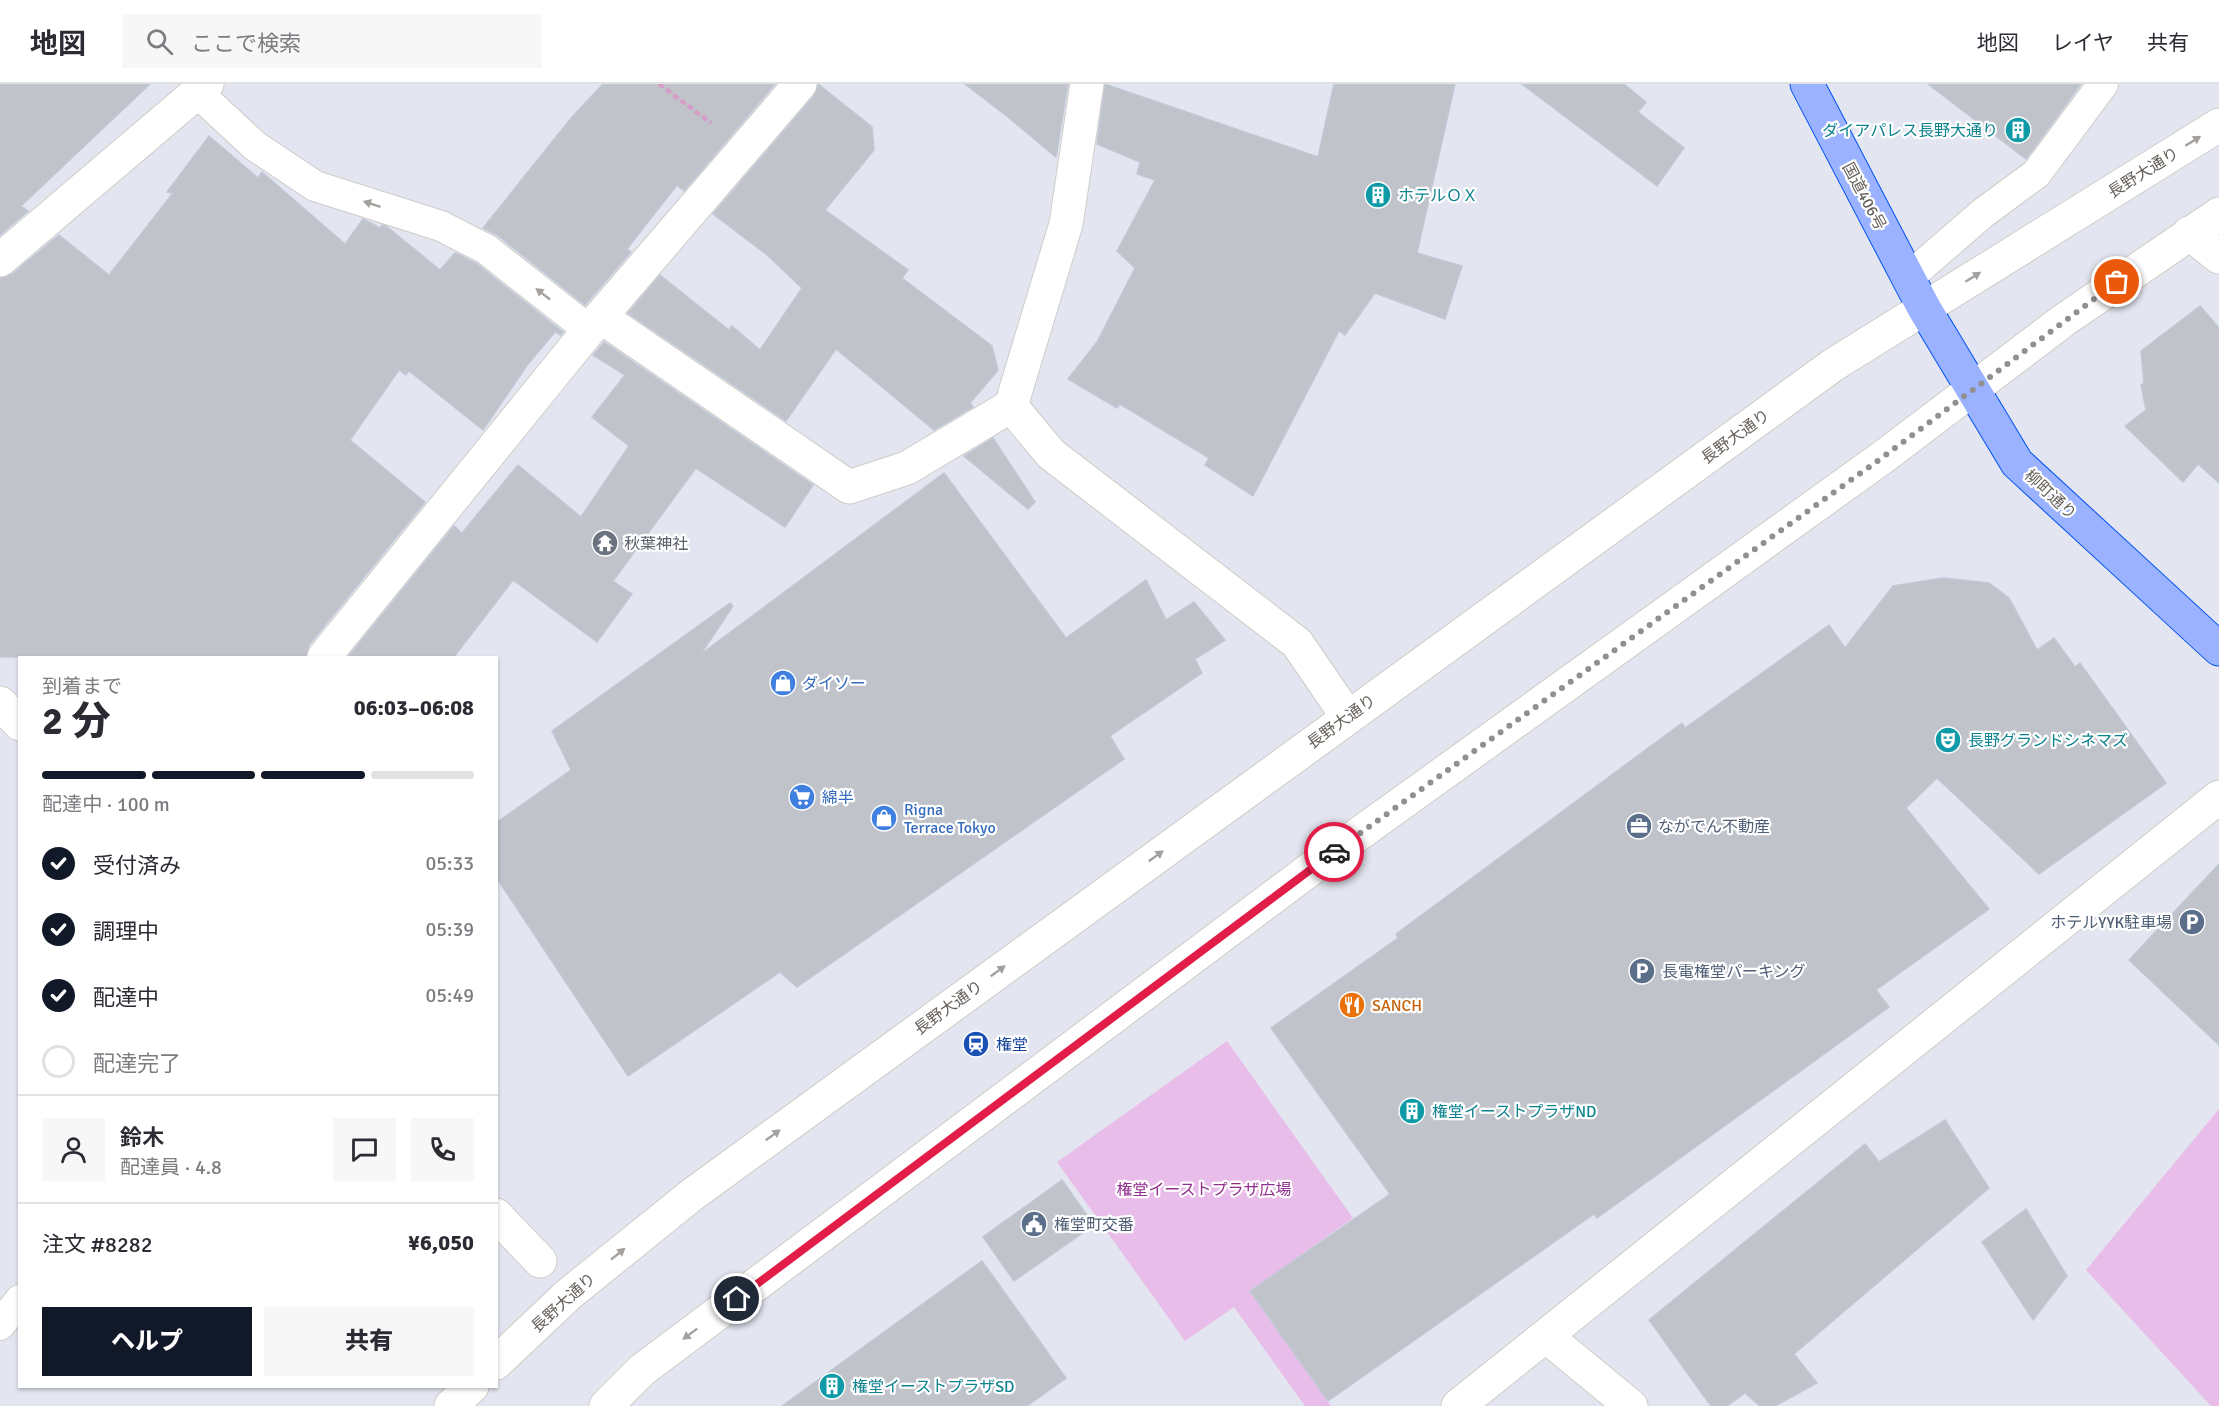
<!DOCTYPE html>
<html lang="ja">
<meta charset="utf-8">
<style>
:root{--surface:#fff;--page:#f7f7f7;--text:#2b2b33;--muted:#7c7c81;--line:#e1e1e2;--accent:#111827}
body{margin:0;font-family:Signika,"Noto Sans JP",sans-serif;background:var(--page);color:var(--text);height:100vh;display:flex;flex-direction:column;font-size:22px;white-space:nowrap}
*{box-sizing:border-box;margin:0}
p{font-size:20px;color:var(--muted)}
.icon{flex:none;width:33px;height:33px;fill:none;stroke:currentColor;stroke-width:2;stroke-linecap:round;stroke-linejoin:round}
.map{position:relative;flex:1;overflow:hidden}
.details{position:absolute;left:18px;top:572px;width:480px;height:732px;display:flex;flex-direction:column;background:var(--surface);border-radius:0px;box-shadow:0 2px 4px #0004}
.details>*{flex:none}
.pin{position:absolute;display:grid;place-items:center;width:51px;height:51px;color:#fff;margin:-26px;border:3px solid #fff;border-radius:50%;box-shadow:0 2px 6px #0007}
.courier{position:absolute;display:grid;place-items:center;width:60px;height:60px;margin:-30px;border:4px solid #e11d48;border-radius:50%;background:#fff;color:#222;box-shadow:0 2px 8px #0007}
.headline em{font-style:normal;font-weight:800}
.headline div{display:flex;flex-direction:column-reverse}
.headline{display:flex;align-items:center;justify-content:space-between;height:102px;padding:0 24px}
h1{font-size:39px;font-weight:800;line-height:45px}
.bar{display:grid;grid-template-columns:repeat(4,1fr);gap:9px 6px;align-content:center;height:72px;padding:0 24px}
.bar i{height:8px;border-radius:4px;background:var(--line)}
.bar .selected{background:var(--accent)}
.bar p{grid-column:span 4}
.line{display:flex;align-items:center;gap:15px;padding:0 24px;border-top:2px solid var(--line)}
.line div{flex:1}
.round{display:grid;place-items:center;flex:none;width:63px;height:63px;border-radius:0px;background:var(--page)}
ol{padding:0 24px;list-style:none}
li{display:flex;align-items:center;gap:18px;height:66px}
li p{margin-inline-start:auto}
li .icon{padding:6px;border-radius:50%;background:var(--accent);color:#fff;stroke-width:4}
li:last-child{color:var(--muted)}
li i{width:33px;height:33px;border:3px solid var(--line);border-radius:50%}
.cta{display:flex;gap:12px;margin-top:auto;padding:12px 24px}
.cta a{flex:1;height:69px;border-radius:0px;background:var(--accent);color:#fff;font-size:24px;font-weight:800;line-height:69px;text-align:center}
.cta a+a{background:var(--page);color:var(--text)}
header{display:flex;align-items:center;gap:36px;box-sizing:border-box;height:84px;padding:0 30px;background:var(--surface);border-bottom:2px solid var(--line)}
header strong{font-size:28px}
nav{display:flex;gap:33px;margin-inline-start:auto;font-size:21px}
.search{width:420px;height:54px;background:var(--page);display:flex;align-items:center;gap:15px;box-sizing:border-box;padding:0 21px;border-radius:0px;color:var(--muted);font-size:22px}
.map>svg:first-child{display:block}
.green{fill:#e9bdea}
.building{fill:#c0c3ca;stroke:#c1c8d5;stroke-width:1.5}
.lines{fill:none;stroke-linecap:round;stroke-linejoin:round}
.service-casing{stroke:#d0ccc7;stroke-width:32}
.pedestrian-casing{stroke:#d0ccc7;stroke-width:35}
.minor-casing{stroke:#d0ccc7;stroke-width:35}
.tertiary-casing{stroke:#d0ccc7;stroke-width:35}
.trunk-casing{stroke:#0051f3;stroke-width:35}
.path{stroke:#d69bc7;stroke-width:4;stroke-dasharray:6 3;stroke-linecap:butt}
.service{stroke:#fff;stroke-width:30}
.pedestrian{stroke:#fff;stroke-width:33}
.minor{stroke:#fff;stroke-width:33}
.tertiary{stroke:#fff;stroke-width:33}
.trunk{stroke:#9ab2ff;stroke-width:33}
.oneway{fill:#a3a09d}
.done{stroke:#92908f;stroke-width:6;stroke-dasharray:0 10.8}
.route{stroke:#e11d48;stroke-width:8}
.labels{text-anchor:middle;stroke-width:4.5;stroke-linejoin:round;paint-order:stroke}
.culture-label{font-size:16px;fill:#0d838f;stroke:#fff;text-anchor:start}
.street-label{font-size:16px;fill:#66615b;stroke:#fff}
.worship-label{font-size:16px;fill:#5b616d;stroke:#fff;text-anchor:start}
.shop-label{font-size:16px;fill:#366cbe;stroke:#fff;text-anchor:start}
.service-label{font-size:16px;fill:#4e5e75;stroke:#fff;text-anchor:start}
.food-label{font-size:16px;fill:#c56008;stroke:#fff;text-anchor:start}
.transit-label{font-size:16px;fill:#164399;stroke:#fff;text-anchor:start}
.park-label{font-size:16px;fill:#912f8e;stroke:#fff}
</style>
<header>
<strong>地図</strong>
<div class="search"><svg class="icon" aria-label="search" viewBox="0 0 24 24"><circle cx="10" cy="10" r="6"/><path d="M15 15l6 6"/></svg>ここで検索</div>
<nav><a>地図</a><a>レイヤ</a><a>共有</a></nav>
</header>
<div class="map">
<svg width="2219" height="1322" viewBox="0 0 2219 1322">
<rect width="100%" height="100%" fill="#e3e6f0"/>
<g class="green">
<path d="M1227,957L1353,1134L1250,1207L1331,1322H1305L1234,1223L1185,1257L1057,1078Z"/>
<path d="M2219,1025V1322H2211L2086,1186Z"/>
</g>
<g class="building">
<path d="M0,0H150L21,122L28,127L0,151Z"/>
<path d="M603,0H775L684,107L677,101L627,165L631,168L585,221L497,151L483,144L572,33Z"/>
<path d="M818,0L872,43L874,66L825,126L908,186L902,194L992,262L998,286L970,319L973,323L934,346L836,265L786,337L628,229L660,191L729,246L732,242L760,266L802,204L766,170L713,130L814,12Z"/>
<path d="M965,0H1068L1056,73L1009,34Z"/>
<path d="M1105,0L1318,73L1334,0H1455L1417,169L1462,182L1445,235L1375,209L1345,251L1339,247L1253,412L1205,381L1209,374L1120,320L1117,324L1068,295L1097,258L1135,184L1117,167L1155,96L1137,90L1140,78L1097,60Z"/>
<path d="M1522,0H1624L1646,18L1638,28L1684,64L1657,102Z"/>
<path d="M1928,0H2081L2026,75Z"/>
<path d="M209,52L258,94L262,88L345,160L363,135L380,144L382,141L386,142L440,186L455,169L460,171L477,180L563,248L561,251L555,248L528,280L483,346L409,287L406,291L399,286L350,356L425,418L309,561L306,573H0V194L12,190L59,151L109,191L173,109L167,108Z"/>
<path d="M2200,222L2219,244V399L2198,380L2183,398L2125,342L2146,326L2141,301L2144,299L2141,267Z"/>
<path d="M604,258L813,401L785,443L696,384L613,497L632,510L597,558L513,496L454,573H348L454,442L462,449L518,381L581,433L629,362L592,333L625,291L593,271Z"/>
<path d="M993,354L1035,418L1028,425L964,372Z"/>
<path d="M944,389L1066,554L1146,496L1166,536L1194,518L1225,556L1195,575L1202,589L1110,652L1124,675L797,903L780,888L628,992L496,793V739L571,686L552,647L730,519L733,522L701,570Z"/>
<path d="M1943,494L1989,499L2009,514L2037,566L2054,554L2075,583L2080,579L2166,699L2039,790L1937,694L1906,724L1989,825L1876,906L1889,923L1597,1134L1594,1130L1328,1317L1250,1207L1390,1110L1271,944L1398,854L1396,850L1682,639L1685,644L1829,541L1845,564L1893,502Z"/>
<path d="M2219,780V961L2129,876Z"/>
<path d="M1945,1036L1989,1104L1794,1270L1817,1299L1775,1322H1760L1745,1309L1727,1322H1711L1649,1236L1865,1060L1879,1078Z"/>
<path d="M1062,1096L1094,1141L1014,1197L983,1153Z"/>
<path d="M2026,1125L2067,1192L2033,1236L1982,1158Z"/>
<path d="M982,1177L1066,1294L1027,1322H782Z"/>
</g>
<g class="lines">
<defs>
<g id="service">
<path d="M198,9L255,62L315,102L441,142L486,165L589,246"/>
<path d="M1908,194L1983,129L2036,90L2103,0"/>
<path d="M0,1241L20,1216"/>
</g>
<g id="pedestrian">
<path d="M0,619L20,640"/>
<path d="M496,1131L540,1177"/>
</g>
<g id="minor">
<path d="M2189,149L2219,173"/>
<path d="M0,176L207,0"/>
<path d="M601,233L849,403L907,384L1011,322L1066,140L1087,0"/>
<path d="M1011,322L1051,370L1297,559L1347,632"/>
<path d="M324,573L589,246L800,0"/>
<path d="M1547,1253L1631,1322"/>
</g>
<g id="tertiary">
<path d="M496,1279L569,1210L693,1110L1833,281L2219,41"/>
<path d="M451,1322L472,1302"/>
<path d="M606,1322L642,1286L1324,775L1883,373L2064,236L2219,130"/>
<path d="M1458,1322L2219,713"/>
</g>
<path id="trunk" d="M1807,0L1924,224L2017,379L2219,565"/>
</defs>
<use href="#service" class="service-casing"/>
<use href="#pedestrian" class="pedestrian-casing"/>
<use href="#minor" class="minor-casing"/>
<use href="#tertiary" class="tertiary-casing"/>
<use href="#trunk" class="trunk-casing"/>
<path class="path" d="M659,0L711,39"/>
<use href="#service" class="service"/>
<use href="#pedestrian" class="pedestrian"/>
<use href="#minor" class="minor"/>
<use href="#tertiary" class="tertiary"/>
<use href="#trunk" class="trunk"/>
</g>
<defs><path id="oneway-solid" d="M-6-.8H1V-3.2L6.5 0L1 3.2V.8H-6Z" transform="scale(1.5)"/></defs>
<g class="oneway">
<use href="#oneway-solid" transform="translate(2193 57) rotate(-32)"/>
<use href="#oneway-solid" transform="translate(372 120) rotate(-162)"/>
<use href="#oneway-solid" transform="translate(1973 193) rotate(-32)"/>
<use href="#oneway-solid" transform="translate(543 210) rotate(-142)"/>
<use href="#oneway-solid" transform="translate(1156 772) rotate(-36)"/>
<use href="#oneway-solid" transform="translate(998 887) rotate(-36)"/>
<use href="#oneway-solid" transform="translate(773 1051) rotate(-36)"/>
<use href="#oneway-solid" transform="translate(618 1170) rotate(-39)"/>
<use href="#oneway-solid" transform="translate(690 1250) rotate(143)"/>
</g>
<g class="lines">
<path class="done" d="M1334,768L1883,373L2117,198"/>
<path class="route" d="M737,1215L1334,768"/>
</g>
<defs>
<symbol id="building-disc" viewBox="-11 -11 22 22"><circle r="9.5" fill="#0f9aa8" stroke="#fff"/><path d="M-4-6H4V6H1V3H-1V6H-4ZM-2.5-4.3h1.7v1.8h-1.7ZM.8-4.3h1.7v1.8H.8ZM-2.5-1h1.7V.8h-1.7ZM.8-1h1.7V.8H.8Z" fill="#fff"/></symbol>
<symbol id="temple-disc" viewBox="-11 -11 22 22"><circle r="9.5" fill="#6b7280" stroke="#fff"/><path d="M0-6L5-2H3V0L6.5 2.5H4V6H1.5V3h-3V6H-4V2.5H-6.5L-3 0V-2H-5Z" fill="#fff"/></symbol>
<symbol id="shop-disc" viewBox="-11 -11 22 22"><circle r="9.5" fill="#3f7fe0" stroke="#fff"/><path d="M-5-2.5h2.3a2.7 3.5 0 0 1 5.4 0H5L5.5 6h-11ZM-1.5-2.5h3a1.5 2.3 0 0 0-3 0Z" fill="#fff"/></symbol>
<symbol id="theatre-disc" viewBox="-11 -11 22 22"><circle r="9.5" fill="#0f9aa8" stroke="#fff"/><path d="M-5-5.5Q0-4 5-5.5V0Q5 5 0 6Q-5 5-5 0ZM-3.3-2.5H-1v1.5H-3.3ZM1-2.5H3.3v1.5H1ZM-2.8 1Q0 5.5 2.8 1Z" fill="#fff"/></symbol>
<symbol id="supermarket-disc" viewBox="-11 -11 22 22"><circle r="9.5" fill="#3f7fe0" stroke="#fff"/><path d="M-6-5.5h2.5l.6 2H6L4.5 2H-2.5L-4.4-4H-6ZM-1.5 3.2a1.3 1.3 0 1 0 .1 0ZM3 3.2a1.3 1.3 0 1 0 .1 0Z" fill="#fff"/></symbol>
<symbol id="office-disc" viewBox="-11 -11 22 22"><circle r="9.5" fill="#5c6f8a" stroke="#fff"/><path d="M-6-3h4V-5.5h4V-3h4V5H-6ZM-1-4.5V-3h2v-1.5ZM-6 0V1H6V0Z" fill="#fff"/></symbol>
<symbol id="parking-disc" viewBox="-11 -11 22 22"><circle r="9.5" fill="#5c6f8a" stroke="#fff"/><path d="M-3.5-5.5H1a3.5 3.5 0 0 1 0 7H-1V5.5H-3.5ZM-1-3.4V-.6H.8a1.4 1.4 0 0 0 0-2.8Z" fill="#fff"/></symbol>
<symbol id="restaurant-disc" viewBox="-11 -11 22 22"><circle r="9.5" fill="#e8710a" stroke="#fff"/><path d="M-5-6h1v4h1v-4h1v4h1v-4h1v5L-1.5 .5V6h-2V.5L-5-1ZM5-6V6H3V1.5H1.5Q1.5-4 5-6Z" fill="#fff"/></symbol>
<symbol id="station-disc" viewBox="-11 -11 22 22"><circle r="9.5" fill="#1a4fb4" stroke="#fff"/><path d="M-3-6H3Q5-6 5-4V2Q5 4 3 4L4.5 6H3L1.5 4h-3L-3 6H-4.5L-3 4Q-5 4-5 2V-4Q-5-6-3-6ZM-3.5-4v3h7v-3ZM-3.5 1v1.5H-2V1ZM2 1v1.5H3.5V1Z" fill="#fff"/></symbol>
<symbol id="civic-disc" viewBox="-11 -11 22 22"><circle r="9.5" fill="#5c6f8a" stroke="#fff"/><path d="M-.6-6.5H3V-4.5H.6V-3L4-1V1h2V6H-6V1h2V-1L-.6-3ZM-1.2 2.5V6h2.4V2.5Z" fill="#fff"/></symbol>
</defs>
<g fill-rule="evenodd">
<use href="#building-disc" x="2003" y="31" width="30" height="30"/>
<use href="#building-disc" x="1363" y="96" width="30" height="30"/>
<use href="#temple-disc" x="590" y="444" width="30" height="30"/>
<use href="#shop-disc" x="768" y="584" width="30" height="30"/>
<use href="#theatre-disc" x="1933" y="641" width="30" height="30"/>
<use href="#supermarket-disc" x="787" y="698" width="30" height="30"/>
<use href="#shop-disc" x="869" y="719" width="30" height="30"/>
<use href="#office-disc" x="1624" y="727" width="30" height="30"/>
<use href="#parking-disc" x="2177" y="823" width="30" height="30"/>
<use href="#parking-disc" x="1627" y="872" width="30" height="30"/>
<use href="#restaurant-disc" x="1337" y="906" width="30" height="30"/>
<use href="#station-disc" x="961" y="945" width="30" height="30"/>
<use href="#building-disc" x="1397" y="1012" width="30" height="30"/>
<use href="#civic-disc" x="1019" y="1125" width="30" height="30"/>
<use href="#building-disc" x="817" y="1287" width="30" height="30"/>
</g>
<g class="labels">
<g class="culture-label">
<text x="1998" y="52" text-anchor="end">ダイアパレス長野大通り</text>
<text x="1398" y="117">ホテルＯＸ</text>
<text x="1968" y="662">長野グランドシネマズ</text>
<text x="1432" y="1033">権堂イーストプラザND</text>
<text x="852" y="1308">権堂イーストプラザSD</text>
</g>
<g class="street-label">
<text transform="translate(2143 88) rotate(-32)" y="6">長野大通り</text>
<text transform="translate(1865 112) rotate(62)" y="6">国道406号</text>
<text transform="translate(1735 352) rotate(-36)" y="6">長野大通り</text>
<text transform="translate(2051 410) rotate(43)" y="6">柳町通り</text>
<text transform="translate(1341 637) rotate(-36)" y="6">長野大通り</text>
<text transform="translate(948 923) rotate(-36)" y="6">長野大通り</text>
<text transform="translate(563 1218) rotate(-42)" y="6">長野大通り</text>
</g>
<g class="worship-label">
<text x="624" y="465">秋葉神社</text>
</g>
<g class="shop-label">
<text x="802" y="605">ダイソー</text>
<text x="822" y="719">綿半</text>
<text x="904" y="731">Rigna<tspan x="904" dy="18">Terrace Tokyo</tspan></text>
</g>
<g class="service-label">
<text x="1658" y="748">ながでん不動産</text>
<text x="2172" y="844" text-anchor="end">ホテルYYK駐車場</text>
<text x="1662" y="893">長電権堂パーキング</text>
<text x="1054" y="1146">権堂町交番</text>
</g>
<g class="food-label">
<text x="1372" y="927">SANCH</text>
</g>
<g class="transit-label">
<text x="996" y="966">権堂</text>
</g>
<g class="park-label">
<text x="1204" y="1111">権堂イーストプラザ広場</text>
</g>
</g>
</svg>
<div class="pin" style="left:2117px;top:198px;background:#ea580c"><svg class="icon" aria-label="bag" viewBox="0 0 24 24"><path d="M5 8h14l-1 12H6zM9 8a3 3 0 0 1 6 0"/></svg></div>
<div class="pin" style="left:737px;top:1215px;background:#1f2937"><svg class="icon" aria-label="home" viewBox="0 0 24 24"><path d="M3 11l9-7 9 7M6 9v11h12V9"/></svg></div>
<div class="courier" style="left:1334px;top:768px"><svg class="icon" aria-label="car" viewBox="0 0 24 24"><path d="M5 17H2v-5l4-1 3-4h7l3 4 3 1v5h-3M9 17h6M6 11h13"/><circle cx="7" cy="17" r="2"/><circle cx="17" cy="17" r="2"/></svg></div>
<section class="details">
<div class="headline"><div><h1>2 分</h1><p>到着まで</p></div><em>06:03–06:08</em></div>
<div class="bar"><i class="selected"></i><i class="selected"></i><i class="selected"></i><i></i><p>配達中 · 100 m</p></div>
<ol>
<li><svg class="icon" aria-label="check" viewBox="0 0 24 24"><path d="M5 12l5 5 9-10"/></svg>受付済み<p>05:33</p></li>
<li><svg class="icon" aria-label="check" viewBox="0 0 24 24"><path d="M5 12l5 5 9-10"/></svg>調理中<p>05:39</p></li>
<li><svg class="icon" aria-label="check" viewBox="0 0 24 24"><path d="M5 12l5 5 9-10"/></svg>配達中<p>05:49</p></li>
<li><i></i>配達完了</li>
</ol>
<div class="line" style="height:108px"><a class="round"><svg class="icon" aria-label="person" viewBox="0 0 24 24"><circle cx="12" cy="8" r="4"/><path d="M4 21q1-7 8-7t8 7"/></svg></a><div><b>鈴木</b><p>配達員 · 4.8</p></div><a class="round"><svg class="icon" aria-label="chat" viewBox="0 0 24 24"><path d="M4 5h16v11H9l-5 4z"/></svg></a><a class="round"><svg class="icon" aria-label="phone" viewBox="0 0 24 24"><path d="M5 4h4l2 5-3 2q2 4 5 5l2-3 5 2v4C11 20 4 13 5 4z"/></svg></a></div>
<div class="line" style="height:78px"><div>注文 #8282</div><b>¥6,050</b></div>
<div class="cta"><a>ヘルプ</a><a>共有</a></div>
</section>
</div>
